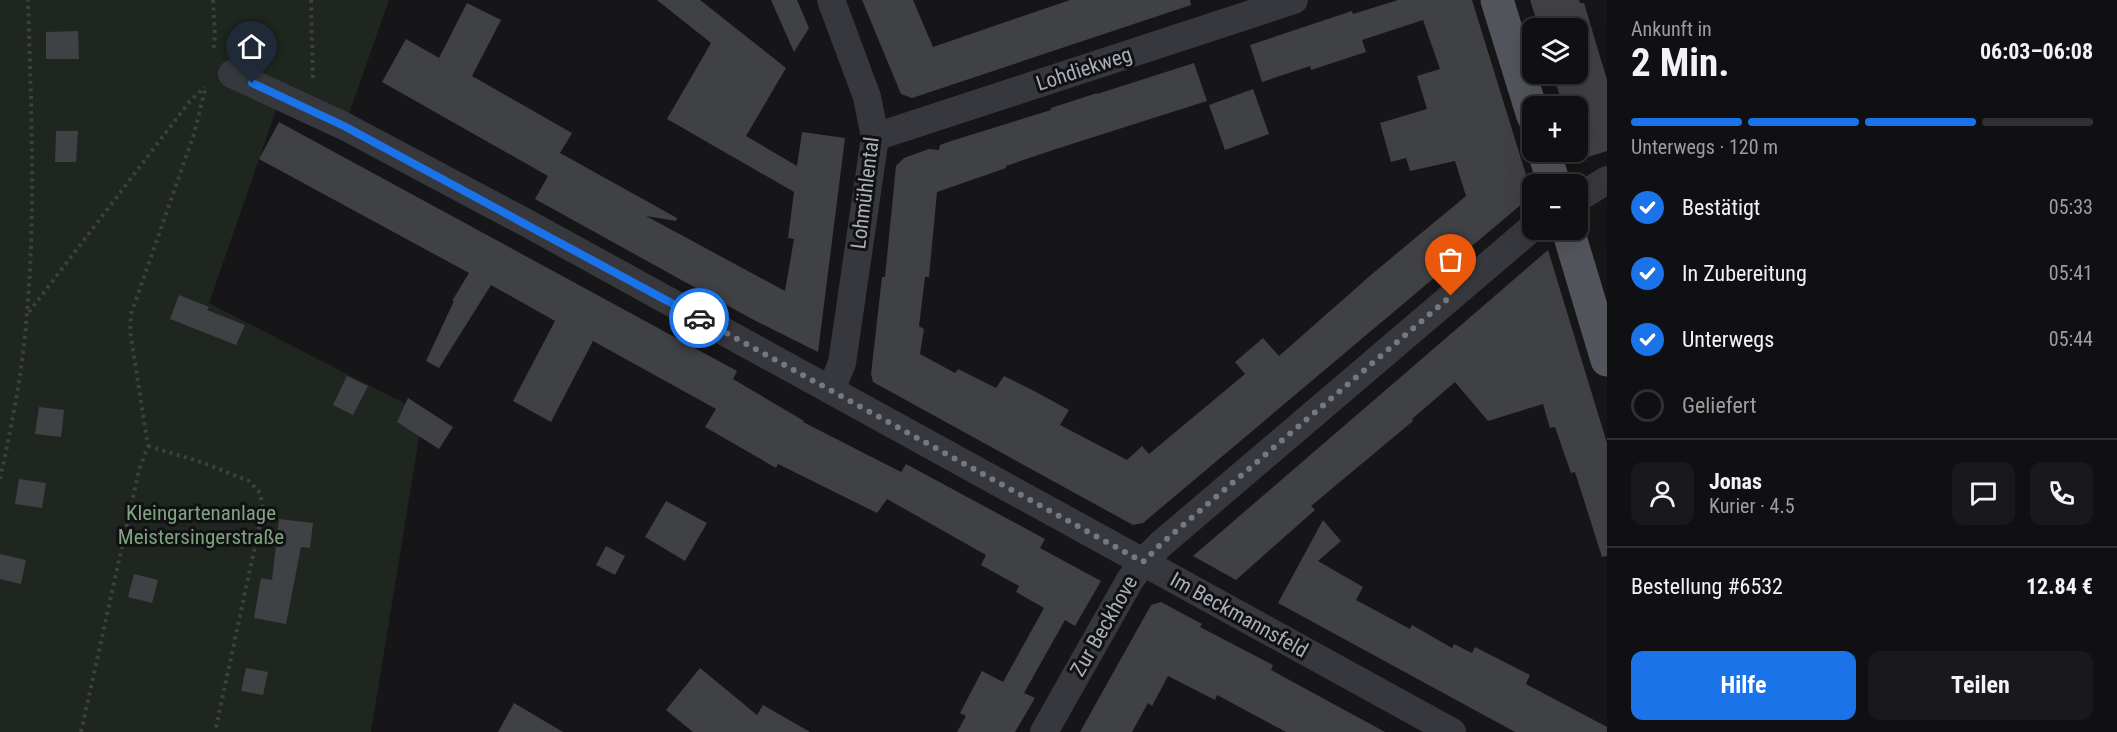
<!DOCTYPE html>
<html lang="de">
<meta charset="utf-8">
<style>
:root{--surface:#101012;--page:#19191b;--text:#f1f3f6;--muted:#9c9d9f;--line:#303032;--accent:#1a73e8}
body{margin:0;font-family:"Roboto Condensed",sans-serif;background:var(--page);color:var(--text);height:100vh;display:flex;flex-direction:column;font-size:22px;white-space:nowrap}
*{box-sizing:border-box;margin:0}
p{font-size:20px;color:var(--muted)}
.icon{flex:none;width:33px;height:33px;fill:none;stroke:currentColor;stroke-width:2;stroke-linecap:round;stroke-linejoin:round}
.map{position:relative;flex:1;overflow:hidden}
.sheet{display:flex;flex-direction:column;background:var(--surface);width:510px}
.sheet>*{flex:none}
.tools{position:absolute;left:1522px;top:18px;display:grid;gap:12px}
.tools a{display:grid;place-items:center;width:66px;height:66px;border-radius:12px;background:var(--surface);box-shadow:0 6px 24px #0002,0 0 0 2px var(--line);font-size:30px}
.pin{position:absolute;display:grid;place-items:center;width:51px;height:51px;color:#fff;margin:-62px -26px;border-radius:50% 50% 50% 0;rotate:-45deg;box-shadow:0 0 6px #0007}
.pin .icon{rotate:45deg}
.courier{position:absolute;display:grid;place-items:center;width:60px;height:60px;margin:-30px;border:4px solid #1a73e8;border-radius:50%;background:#fff;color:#222;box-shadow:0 2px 8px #0007}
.overview em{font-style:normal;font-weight:700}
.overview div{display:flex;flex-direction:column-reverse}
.overview{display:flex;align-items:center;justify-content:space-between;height:102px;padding:0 24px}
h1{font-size:39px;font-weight:700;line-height:45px}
.bar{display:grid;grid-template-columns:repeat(4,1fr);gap:9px 6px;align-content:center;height:72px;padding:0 24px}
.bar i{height:8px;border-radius:4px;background:var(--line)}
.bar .active{background:var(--accent)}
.bar p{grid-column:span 4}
.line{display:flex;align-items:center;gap:15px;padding:0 24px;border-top:2px solid var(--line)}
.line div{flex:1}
.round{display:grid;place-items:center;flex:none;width:63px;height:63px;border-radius:12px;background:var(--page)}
ol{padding:0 24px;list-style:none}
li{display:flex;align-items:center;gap:18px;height:66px}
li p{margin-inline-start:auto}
li .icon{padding:6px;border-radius:50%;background:var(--accent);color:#fff;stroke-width:4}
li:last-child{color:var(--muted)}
li i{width:33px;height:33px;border:3px solid var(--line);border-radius:50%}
.action{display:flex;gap:12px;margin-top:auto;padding:12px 24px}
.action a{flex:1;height:69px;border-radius:12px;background:var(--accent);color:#fff;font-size:24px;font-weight:700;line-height:69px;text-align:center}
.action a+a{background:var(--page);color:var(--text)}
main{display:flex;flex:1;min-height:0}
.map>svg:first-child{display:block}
.green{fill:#1e261f}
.building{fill:#404145}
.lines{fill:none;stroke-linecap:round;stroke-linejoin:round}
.path{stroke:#3d3f44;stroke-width:4;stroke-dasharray:3 4.5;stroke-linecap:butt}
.minor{stroke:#37383d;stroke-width:28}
.major{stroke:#53555c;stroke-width:33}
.done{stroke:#757880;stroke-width:6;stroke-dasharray:0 10.8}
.route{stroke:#1a73e8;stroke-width:8}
.labels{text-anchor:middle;stroke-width:6;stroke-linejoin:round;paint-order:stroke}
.street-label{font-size:21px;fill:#a8adb8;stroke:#111113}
.park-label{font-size:21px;fill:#7fa381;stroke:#111113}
</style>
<main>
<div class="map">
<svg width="1607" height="732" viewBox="0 0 1607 732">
<rect width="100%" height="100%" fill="#161618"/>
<path class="green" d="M0,0H389L345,125L281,96L209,303L423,413L371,732H0Z"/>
<g class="building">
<path d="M657,0H700L786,68L746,136L797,166L802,132L845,138L818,352L750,318L535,199L548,176L382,82L406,39L439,58L467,3L501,20L472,76L572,133L560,153L677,218L676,221L646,216L785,291L794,239L788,238L794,192L667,119L711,43Z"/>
<path d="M771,0H797L809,28L794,52Z"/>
<path d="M862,0H913L933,47L1070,0H1190L1191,5L912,98L901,94Z"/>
<path d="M1398,0H1472L1531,191L1529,198L1143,523L1133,525L873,382L871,374L882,277H885L896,166L904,158L929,149L939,150L940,145L948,142L1051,110V108L1097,93V94L1194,63L1207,101L1056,149L1006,166V168L937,192L929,277H925L919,326L924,329L920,354L955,373L958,369L996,388L1004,376L1036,392L1069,410L1060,425L1127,460L1142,446L1149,454L1245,374L1235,362L1263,338L1279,356L1372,274L1466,196L1455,161L1410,171L1406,158L1391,162L1380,123L1427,109L1417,76L1440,69L1423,20L1362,40L1366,52L1311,70L1310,66L1262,82L1250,45L1352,11L1353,14Z"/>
<path d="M1530,0H1579L1580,3H1584L1607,80V151L1578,160V106H1563L1553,74H1578V28H1539Z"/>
<path d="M78,31L79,59H46V32Z"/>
<path d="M1253,89L1269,134L1225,150L1209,105Z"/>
<path d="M279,122L737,371L733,379L804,421L803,422L901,472L906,464L1045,539L1040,548L1101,581L1075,626L1065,620L1024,693L1035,698L1015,732H957L966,716L960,713L982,671L1003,682L1044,608L1016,592L1019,586L981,565L986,555L887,499L877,513L778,464L776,468L705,427L716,409L593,341L551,422L513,401L555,321L491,285L439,368L426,361L454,301H452L469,273L259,159Z"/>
<path d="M56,131H78L76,162H55Z"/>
<path d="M1548,250L1607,443V556L1602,557L1575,472L1571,473L1555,427L1550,428L1543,404L1488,421L1455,382L1412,419L1413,421L1311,506L1315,510L1236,580L1193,556Z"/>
<path d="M179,295L209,307L207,310L245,325L236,345L170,319Z"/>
<path d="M347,376L368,386L353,415L333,405Z"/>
<path d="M408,398L453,427L439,449L397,422Z"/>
<path d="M39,407L64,410L61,437L35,434Z"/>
<path d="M19,479L46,483L42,508L15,504Z"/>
<path d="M666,501L707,523L685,561L645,537Z"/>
<path d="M279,519L313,523L310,548L301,547L286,624L254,618L261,578L272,580Z"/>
<path d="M1323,520L1341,541L1318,561L1363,587L1356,600L1410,629L1412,625L1452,648L1454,644L1472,653L1475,647L1530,675L1526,684L1607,727V732H1515L1278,603Z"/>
<path d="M606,546L625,556L615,575L596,565Z"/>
<path d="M0,554L26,560L21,584L0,579Z"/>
<path d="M134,574L158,580L152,603L128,597Z"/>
<path d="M1161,602L1202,624L1200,627L1273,665L1271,670L1385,732H1286L1217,695L1215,700L1168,676L1152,706L1148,703L1132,732H1080L1151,605Z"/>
<path d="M246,668L268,672L263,695L241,691Z"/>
<path d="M700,668L757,715L763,705L810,732H693L666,710Z"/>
<path d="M514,703L563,732H498Z"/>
</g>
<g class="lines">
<g class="path">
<path d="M213,0L215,36L213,52"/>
<path d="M311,0L313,81"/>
<path d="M29,312L190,101L205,87"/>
<path d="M148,446L201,462L249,481L260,493L263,509L215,732"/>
<path d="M0,479C12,424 23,369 27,313C36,209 31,104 28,0"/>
<path d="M81,732L139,470L148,446L130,331L131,314L194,134L206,86"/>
</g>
<g class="minor">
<path d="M232,74L344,126L525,222L1452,732"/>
<path d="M875,137L1294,0"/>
<path d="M1578,198L1607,180"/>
<path d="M831,390L842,363L875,137L867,97L831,0"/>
<path d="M1044,732L1130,580L1143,562L1161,544L1533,227"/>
</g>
<g class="major">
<path d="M1497,0L1533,116"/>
<path d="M1544,152L1554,184"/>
<path d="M1568,230L1607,360"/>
</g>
</g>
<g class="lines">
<path class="done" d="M699,318L1143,562L1161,544L1451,296"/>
<path class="route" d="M252,83L344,126L699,318"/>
</g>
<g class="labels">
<g class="street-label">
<text transform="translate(1084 69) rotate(-18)" y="7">Lohdiekweg</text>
<text transform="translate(865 193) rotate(-83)" y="7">Lohmühlental</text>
<text transform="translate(1239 615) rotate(29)" y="7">Im Beckmannsfeld</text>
<text transform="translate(1104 626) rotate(-60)" y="7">Zur Beckhove</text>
</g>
<g class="park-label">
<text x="201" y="520">Kleingartenanlage<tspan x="201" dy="24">Meistersingerstraße</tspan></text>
</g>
</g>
</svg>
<div class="tools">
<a><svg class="icon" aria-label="layers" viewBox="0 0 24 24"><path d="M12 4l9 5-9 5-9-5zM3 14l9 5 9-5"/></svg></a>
<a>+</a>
<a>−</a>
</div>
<div class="pin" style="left:1451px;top:296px;background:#ea580c"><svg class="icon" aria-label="bag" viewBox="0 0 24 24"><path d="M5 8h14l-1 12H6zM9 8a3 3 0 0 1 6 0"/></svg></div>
<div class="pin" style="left:252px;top:83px;background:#1f2937"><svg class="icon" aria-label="home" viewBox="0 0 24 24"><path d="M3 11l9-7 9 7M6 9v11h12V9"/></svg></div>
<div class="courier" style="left:699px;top:318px"><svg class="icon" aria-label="car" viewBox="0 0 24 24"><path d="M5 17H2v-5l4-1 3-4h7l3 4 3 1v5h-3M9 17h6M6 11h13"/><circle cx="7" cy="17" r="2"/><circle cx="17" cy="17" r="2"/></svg></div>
</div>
<section class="sheet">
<div class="overview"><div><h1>2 Min.</h1><p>Ankunft in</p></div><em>06:03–06:08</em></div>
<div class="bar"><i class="active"></i><i class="active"></i><i class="active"></i><i></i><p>Unterwegs · 120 m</p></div>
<ol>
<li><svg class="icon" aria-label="check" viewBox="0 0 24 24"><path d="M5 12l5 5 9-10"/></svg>Bestätigt<p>05:33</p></li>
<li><svg class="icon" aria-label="check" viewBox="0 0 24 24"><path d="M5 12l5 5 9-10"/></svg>In Zubereitung<p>05:41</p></li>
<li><svg class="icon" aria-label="check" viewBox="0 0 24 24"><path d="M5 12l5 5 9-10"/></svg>Unterwegs<p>05:44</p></li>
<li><i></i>Geliefert</li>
</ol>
<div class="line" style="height:108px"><a class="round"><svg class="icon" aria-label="person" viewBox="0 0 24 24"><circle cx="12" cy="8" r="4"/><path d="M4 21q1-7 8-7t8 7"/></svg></a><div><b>Jonas</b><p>Kurier · 4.5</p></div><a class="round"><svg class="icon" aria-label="chat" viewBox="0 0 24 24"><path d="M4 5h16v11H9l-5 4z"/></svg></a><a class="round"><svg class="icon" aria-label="phone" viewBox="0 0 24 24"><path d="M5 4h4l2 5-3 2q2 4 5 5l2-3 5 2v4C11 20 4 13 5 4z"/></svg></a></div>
<div class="line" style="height:78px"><div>Bestellung #6532</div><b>12.84 €</b></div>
<div class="action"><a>Hilfe</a><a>Teilen</a></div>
</section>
</main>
